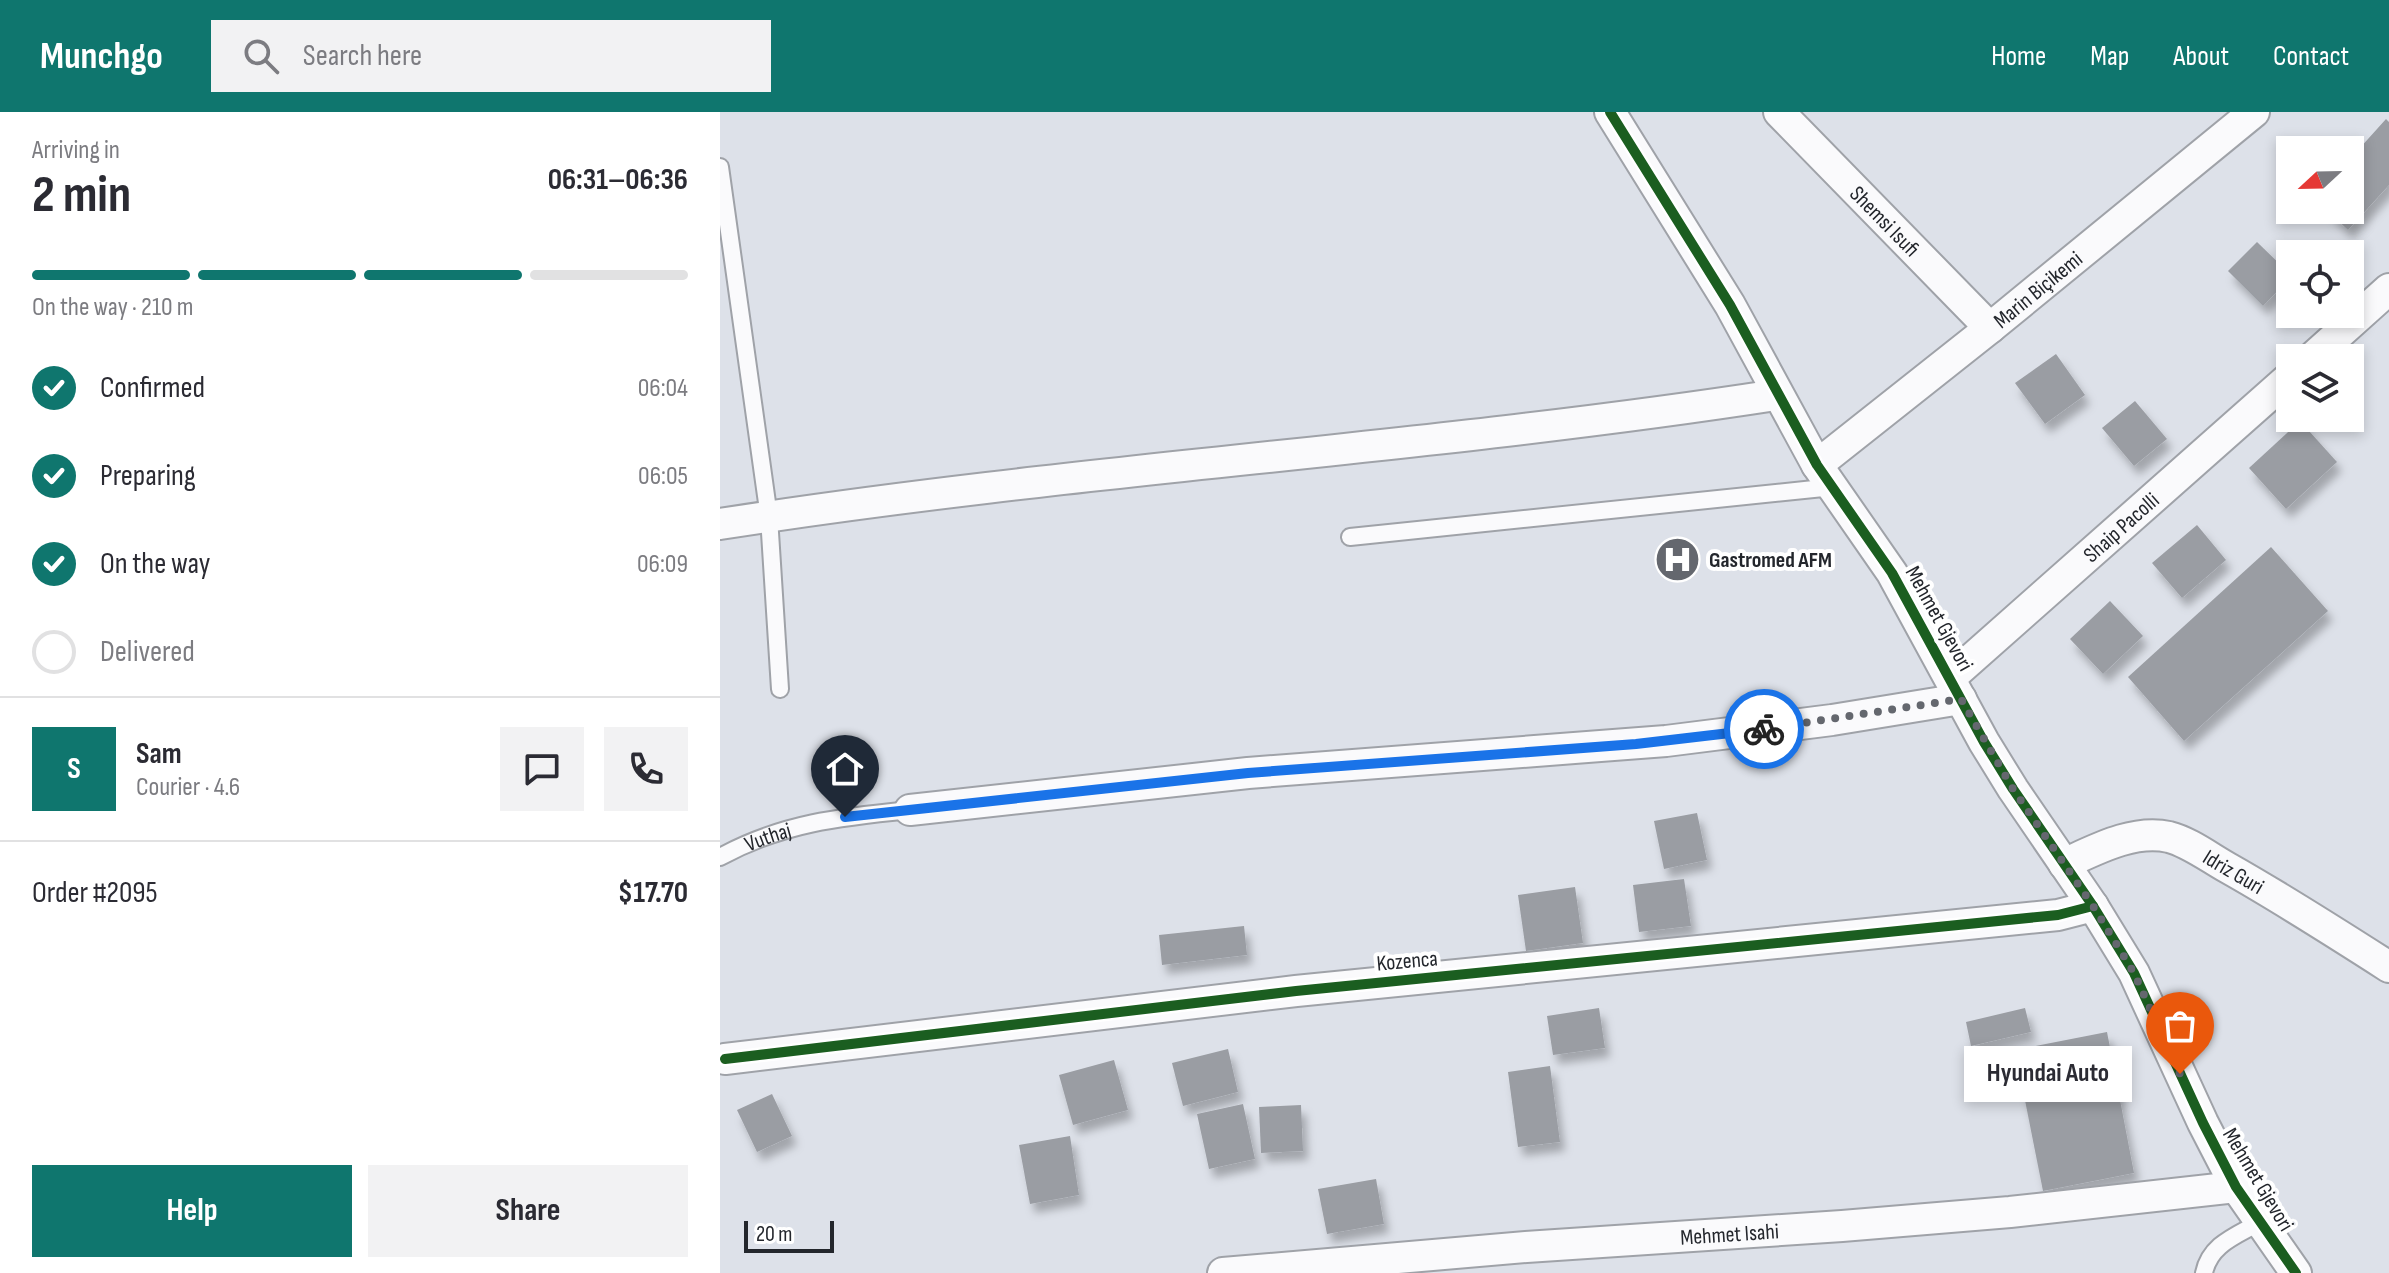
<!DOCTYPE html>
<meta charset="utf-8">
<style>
:root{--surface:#fff;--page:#f2f2f3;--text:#2b2b33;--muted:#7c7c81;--line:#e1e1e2;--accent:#0f766e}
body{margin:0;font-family:"Sofia Sans Condensed",sans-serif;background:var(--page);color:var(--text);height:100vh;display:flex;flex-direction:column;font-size:30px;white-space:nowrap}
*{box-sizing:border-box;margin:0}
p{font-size:26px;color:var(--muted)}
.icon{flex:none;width:44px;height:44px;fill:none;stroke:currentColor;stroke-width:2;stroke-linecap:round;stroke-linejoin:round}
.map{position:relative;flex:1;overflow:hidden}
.sheet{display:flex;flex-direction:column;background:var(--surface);width:720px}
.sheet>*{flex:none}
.needle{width:52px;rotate:248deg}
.tools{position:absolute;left:1556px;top:24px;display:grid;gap:16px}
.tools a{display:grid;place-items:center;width:88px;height:88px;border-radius:0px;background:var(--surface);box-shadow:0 4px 12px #0003;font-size:40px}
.scale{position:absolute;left:24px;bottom:20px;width:90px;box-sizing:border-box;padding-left:8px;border:4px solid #23262c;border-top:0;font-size:22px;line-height:28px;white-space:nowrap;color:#23262c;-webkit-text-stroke:6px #fff;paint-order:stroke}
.pin{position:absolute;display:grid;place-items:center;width:68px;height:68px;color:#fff;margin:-82px -34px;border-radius:50% 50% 50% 0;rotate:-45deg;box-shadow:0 0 8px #0007}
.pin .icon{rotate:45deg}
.courier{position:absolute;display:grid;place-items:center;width:80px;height:80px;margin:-40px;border:6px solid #1a73e8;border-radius:50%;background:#fff;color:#222;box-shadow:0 2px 10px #0007}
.bubble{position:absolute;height:56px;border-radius:0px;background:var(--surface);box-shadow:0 4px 12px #0003;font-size:26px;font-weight:700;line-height:56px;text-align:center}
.overview em{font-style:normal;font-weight:700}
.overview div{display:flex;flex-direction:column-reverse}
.overview{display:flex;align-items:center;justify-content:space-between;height:136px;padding:0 32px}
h1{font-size:52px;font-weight:700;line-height:60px}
.bar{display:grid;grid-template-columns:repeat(4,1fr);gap:12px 8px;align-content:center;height:96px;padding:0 32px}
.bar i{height:10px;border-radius:6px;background:var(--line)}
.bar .selected{background:var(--accent)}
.bar p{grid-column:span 4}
.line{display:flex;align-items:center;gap:20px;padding:0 32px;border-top:2px solid var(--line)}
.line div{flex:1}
.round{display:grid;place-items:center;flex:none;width:84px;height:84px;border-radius:0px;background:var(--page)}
ol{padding:0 32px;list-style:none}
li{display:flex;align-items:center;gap:24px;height:88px}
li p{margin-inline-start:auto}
li .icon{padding:8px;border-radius:50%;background:var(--accent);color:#fff;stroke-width:4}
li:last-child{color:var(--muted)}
li i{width:44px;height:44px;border:4px solid var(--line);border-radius:50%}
.cta{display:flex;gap:16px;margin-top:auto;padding:16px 32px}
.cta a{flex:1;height:92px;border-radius:0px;background:var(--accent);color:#fff;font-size:32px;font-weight:700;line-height:92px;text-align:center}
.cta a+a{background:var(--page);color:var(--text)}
header{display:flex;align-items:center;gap:48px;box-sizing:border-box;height:112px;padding:0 40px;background:var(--accent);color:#fff}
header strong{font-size:38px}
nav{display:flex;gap:44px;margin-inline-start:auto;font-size:28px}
.search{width:560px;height:72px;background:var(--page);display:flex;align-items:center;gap:20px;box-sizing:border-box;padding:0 28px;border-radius:0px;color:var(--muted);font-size:30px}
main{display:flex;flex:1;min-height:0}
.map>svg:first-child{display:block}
.building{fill:#9a9da3;filter:url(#shadow)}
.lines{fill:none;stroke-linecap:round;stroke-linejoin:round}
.service-casing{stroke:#9fa2a8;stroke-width:20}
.minor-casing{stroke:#9fa2a8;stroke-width:34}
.service{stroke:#fafafc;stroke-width:16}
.minor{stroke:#fafafc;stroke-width:30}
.cycleway-casing{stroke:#fff;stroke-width:15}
.cycleway{stroke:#1b5e20;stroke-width:10}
.done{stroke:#64676e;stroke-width:8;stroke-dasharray:0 14.4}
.route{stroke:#1a73e8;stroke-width:10}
.labels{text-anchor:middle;stroke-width:8;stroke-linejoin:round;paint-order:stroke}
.street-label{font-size:22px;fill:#23262c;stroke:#fff}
.poi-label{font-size:22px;font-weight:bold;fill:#23262c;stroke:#fff;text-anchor:start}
</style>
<header>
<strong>Munchgo</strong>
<div class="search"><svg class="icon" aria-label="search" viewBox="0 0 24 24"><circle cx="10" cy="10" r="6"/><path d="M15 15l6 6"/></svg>Search here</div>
<nav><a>Home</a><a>Map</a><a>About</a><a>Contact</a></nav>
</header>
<main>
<section class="sheet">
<div class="overview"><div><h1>2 min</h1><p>Arriving in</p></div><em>06:31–06:36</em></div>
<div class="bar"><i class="selected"></i><i class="selected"></i><i class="selected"></i><i></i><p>On the way · 210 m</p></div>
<ol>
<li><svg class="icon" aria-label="check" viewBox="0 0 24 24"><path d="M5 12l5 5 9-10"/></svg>Confirmed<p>06:04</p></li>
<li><svg class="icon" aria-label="check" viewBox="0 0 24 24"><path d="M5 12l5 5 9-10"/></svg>Preparing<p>06:05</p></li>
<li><svg class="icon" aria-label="check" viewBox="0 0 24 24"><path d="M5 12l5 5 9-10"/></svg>On the way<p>06:09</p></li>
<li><i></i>Delivered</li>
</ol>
<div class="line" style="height:144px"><b class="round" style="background:var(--accent);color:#fff">S</b><div><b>Sam</b><p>Courier · 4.6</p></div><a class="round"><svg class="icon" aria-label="chat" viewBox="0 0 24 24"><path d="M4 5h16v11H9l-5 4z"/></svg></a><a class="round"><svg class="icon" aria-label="phone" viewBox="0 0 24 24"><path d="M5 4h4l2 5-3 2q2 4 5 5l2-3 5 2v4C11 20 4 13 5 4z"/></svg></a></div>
<div class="line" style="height:104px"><div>Order #2095</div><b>$17.70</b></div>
<div class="cta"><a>Help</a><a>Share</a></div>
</section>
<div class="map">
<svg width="1669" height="1161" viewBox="0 0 1669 1161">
<defs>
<filter id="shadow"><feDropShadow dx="5" dy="9" stdDeviation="4" flood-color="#0004"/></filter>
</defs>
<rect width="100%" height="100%" fill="#dde1e9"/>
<g class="building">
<path d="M1666,7L1669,10V73L1628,118L1607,98H1630V47Z"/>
<path d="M1537,130L1570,162V166L1543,194L1508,159Z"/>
<path d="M1336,242L1365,283L1325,312L1295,271Z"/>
<path d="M1415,289L1447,327L1414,354L1382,316Z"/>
<path d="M1580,309L1617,350L1566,397L1529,356Z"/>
<path d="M1477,413L1506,448L1462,486L1432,451Z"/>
<path d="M1551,435L1608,499L1464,629L1408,565Z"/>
<path d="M1390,489L1423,524L1383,562L1350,527Z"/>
<path d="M977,701L987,748L944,757L934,709Z"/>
<path d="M964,767L971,814L919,820L913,773Z"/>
<path d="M855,775L863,831L806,839L798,783Z"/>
<path d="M524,814L527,843L442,853L439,823Z"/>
<path d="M879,896L885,936L833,943L827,904Z"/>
<path d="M1305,896L1311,920L1251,934L1246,910Z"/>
<path d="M1387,920L1414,1061L1323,1079L1295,938Z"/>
<path d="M508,937L518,980L463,994L452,951Z"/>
<path d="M394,948L408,998L353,1013L339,963Z"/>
<path d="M830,954L840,1030L798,1035L788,960Z"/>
<path d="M52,982L72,1024L37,1040L17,998Z"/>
<path d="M523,992L535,1047L489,1057L477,1002Z"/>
<path d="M581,993L583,1039L541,1041L539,995Z"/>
<path d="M350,1024L359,1083L310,1092L299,1033Z"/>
<path d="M656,1067L664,1112L607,1122L598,1077Z"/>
</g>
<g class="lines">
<defs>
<g id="service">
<path d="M0,55L49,405L60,577"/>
<path d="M630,425L1113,375"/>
<path id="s1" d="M0,745C62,711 121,705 190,698"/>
<path d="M1484,1161C1490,1132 1516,1124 1540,1110"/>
</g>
<g id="minor">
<path d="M890,0L1010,193L1097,353L1172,461L1264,630L1293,677L1373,794L1414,861L1483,1011L1516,1075L1576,1161"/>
<path id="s2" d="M1059,0L1270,216"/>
<path d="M1592,246L1669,177"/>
<path id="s3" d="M1097,353L1270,216L1534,0"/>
<path d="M0,412C351,357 706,337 1056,283"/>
<path id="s4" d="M1230,566L1570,265"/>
<path d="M190,698L528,661L946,629L1112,608L1241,587"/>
<path id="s5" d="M1344,752C1375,738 1413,717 1449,725C1469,730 1490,746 1508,756C1563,787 1616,821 1669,855"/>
<path d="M5,947L576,879L1338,803L1373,794"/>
<path id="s6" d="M503,1161L806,1135L1122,1114L1290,1100L1516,1075"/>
</g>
</defs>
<use href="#service" class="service-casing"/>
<use href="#minor" class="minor-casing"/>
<use href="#service" class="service"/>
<use href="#minor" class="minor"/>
<defs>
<g id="cycleway">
<path d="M890,0L1010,193L1097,353L1172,461L1264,630L1293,677L1373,794L1414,861L1483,1011L1516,1075L1576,1161"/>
<path d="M5,947L576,879L1338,803L1373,794"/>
</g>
</defs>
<use href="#cycleway" class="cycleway-casing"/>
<use href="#cycleway" class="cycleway"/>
</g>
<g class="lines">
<path class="done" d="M1044,617L1241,587L1293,677L1373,794L1414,861L1460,962"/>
<path class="route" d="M125,705L528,661L916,632L1044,617"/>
</g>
<defs>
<symbol id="hospital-disc" viewBox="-11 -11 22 22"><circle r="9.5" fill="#64676e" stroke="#fff"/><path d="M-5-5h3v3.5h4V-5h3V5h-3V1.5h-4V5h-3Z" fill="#fff"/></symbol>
</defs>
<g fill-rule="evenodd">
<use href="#hospital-disc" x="932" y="422" width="51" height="51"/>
</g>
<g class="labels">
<g class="street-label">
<text dy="8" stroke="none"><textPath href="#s2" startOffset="152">Shemsi Isufi</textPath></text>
<text dy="8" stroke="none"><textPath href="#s3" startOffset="282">Marin Biçikemi</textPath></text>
<text dy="8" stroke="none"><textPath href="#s4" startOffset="228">Shaip Pacolli</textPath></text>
<text transform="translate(1220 506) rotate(61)" y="8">Mehmet Gjevori</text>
<text dy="8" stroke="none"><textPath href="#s1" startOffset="52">Vuthaj</textPath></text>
<text dy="8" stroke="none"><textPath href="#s5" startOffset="184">Idriz Guri</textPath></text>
<text transform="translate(687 848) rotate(-5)" y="8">Kozenca</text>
<text transform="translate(1539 1067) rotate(59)" y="8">Mehmet Gjevori</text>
<text dy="8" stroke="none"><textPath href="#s6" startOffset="508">Mehmet Isahi</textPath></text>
</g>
<g class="poi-label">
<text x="989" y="455">Gastromed AFM</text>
</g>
</g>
</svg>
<div class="tools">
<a><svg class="needle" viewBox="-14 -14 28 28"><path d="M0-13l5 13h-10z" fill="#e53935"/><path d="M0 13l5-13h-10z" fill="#7c7c81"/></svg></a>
<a><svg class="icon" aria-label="locate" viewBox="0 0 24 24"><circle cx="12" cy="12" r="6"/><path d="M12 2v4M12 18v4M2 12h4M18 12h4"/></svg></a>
<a><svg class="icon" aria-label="layers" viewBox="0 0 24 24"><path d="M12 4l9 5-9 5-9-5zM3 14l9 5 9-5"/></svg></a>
</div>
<div class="scale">20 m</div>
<div class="pin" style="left:1460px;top:962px;background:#ea580c"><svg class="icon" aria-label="bag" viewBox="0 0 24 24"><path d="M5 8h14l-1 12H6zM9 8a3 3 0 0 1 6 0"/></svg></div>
<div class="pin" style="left:125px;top:705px;background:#1f2937"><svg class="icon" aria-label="home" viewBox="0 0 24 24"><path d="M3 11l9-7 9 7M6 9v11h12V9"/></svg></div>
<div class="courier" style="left:1044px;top:617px"><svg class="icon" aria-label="bike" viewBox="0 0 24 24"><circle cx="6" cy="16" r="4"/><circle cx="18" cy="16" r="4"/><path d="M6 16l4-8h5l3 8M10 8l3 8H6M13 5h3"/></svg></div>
<div class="bubble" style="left:1244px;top:934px;width:168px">Hyundai Auto</div>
</div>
</main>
